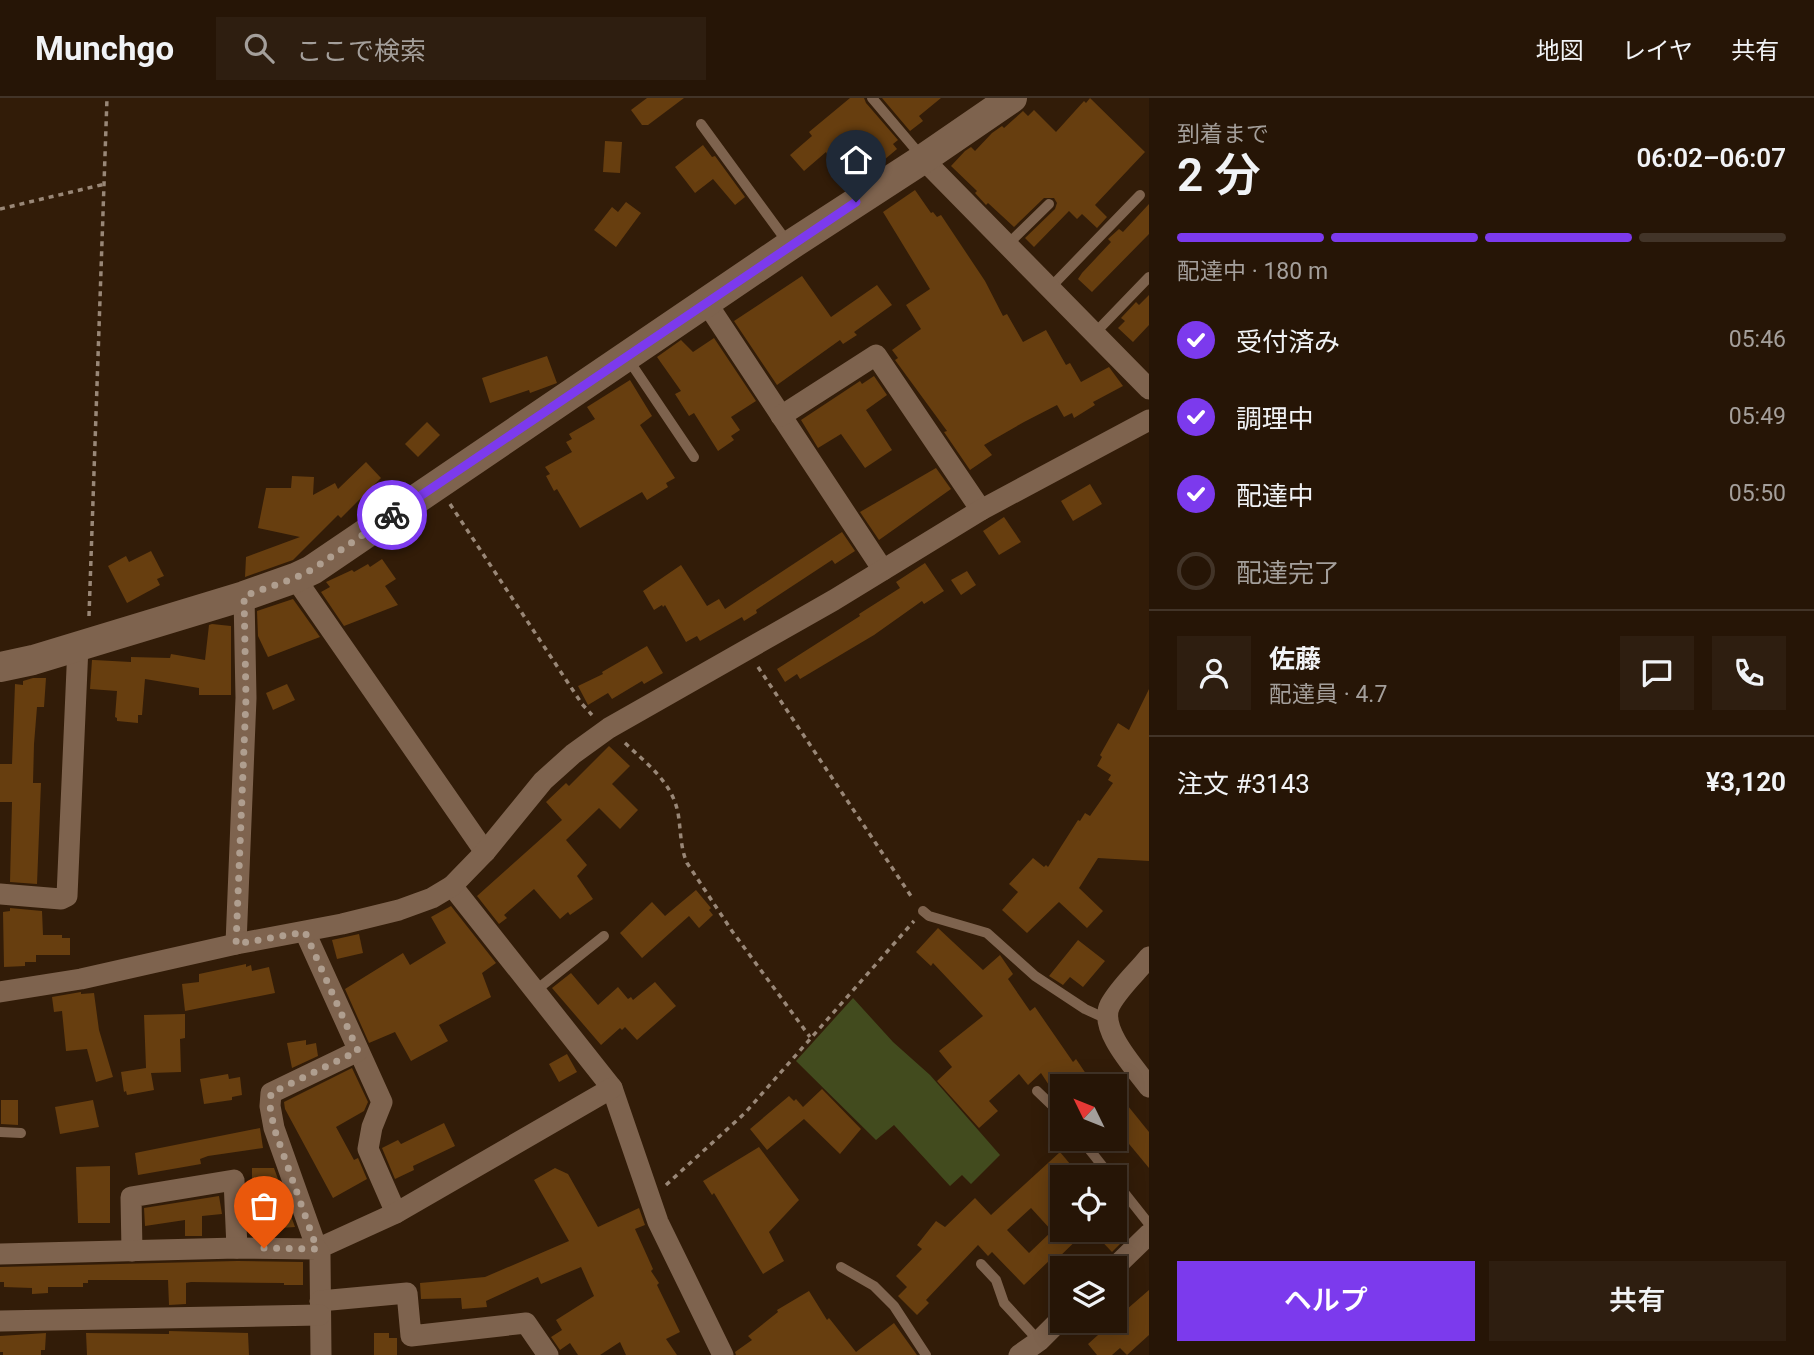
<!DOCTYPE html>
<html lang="ja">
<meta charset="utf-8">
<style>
:root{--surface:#261506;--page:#2e1e10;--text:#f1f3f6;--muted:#a49f9b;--line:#423428;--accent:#7c3aed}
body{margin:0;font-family:Roboto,"Noto Sans JP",sans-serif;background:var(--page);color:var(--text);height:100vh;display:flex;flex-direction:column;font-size:26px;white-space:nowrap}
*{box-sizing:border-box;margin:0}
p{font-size:23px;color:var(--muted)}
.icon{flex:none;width:38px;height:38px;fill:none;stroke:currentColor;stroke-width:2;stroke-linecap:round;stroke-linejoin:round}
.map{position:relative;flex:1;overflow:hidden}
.details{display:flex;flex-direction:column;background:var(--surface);width:665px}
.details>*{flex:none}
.needle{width:46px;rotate:313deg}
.tools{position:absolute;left:1050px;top:976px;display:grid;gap:14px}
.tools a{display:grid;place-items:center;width:77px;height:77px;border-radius:0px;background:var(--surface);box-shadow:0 4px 18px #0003,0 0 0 2px var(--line);font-size:35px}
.pin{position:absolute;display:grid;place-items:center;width:60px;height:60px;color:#fff;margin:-72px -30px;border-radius:50% 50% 50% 0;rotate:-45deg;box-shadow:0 0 7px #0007}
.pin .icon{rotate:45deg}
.courier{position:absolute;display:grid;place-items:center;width:70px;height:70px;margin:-35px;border:5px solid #7c3aed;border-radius:50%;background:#fff;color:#222;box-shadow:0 2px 9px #0007}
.overview em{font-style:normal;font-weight:600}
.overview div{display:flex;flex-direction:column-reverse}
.overview{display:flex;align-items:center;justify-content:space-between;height:119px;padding:0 28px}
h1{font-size:46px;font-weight:600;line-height:52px}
.bar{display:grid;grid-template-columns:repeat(4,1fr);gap:10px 7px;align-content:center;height:84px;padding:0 28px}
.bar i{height:9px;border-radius:5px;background:var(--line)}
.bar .active{background:var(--accent)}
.bar p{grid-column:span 4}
.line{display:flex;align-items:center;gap:18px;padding:0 28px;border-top:2px solid var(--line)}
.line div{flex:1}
.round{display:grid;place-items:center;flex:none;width:74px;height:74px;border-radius:0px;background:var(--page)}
ol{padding:0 28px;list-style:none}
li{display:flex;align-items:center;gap:21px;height:77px}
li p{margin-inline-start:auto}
li .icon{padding:7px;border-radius:50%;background:var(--accent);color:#fff;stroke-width:4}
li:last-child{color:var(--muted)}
li i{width:38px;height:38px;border:4px solid var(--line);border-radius:50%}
.cta{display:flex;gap:14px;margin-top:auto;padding:14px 28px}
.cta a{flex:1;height:80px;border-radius:0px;background:var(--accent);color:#fff;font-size:28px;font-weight:600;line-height:80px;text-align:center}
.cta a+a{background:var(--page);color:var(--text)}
header{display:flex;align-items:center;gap:42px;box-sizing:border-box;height:98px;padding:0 35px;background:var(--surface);border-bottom:2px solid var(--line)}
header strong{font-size:33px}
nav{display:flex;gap:38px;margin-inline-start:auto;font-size:24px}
.search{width:490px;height:63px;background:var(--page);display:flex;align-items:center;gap:18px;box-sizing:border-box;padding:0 24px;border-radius:0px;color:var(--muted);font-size:26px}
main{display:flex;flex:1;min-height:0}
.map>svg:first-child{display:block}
.green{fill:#424b1e}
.building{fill:#673e0f;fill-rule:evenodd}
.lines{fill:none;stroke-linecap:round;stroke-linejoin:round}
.path{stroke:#998777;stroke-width:3.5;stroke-dasharray:5 5;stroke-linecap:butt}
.lane{stroke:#7e634e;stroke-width:10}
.street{stroke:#7e634e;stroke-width:21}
.secondary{stroke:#7e634e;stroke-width:30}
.done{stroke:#af9e8f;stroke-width:7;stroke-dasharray:0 12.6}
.route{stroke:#7c3aed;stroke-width:9}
</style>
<header>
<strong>Munchgo</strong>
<div class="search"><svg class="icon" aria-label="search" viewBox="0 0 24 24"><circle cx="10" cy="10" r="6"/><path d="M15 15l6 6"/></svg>ここで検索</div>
<nav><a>地図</a><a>レイヤ</a><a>共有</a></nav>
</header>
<main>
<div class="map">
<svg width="1149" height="1257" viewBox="0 0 1149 1257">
<rect width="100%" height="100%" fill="#321c08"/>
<path class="green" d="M853,900L893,944L930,977L1000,1057L971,1086L962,1077L950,1088L894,1027L876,1042L796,963Z"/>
<g class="building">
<path d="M647,0H684L648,27H642L631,12Z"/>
<path d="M850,0H864L866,5L898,42L893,46L897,51L884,62L862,33L845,48L842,44L827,56L826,54L804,73L790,57L812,38L809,34Z"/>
<path d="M882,0H941L919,18L923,23L910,33Z"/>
<path d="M1090,0L1145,54L1095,107L1107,119L1097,130L1082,116L1077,121L1069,113L1034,149L1025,140L1055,111L1057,105L1054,100H1044L1014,129L988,105L986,107L975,95L977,93L951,68L965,53L971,49L975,53L992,35L1002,28L1004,30L1023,13L1028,18L1034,12L1056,34L1084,3L1086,5Z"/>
<path d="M605,43L622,44L620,75L603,74Z"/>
<path d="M703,47L712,59L715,58L745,99L735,107L713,81L695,95L675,69Z"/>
<path d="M915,92L931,115L933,114L937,119L941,117L985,183L1003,218L1007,216L1023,244L1046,232L1066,267L1070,265L1081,284L1109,269L1123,288L1093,304L1095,307L1074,320L1072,315L1064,319L1057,307L1024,324L984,347L992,357L970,372L944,334L947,333L895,262L898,260L892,252L921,231L906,207L930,191L883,114Z"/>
<path d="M626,104L641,115L616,149L594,132L612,109L618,114Z"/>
<path d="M1149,106V136L1092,194L1078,181L1082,175L1111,144L1108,141L1119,131L1123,134Z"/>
<path d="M802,178L831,219L877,187L892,207L854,234L857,237L843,246L840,242L777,287L734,223Z"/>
<path d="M1149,197V227L1133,244L1118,230L1125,223L1121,220L1136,204L1139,207Z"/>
<path d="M714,240L756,303L731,319L740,332L731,338L734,342L718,353L694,315L689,318L675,296L681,293L657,259L681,242L693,254Z"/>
<path d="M547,258L557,285L530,295L529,292L490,305L482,280Z"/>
<path d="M874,278L887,297L866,312L892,352L865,370L841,336L818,350L801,322L860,283L862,286Z"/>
<path d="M630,282L652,318L640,327L675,380L666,385L668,389L647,402L642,394L580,430L557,391L554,393L546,378L550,376L545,369L572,354L566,344L572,341L569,336L595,321L587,309Z"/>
<path d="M427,324L440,337L418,359L405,346Z"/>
<path d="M366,364L381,380L341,420L338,417L293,462L245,479L246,459L300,439L258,430L266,390H291L292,378L314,379L313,397L335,385L338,391Z"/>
<path d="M936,370L951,391L879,442L860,414Z"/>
<path d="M1090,386L1102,406L1073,423L1061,403Z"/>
<path d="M1004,419L1021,444L999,457L983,433Z"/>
<path d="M842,434L855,453L835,466L832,462L756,512L757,515L744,523L742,519L700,543L697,538L686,544L665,507L663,509L662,507L654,512L643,493L681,467L707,508L719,501L725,511Z"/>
<path d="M151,453L164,478L157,481L160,487L127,505L108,468L126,458L129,464Z"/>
<path d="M382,461L396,481L385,488L398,507L344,528L321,494L330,489L326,484L352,472L354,474L368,466L370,469Z"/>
<path d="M925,465L944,493L924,506L922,503L874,537L800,581L797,576L785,584L777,571L860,518L859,516L900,490L896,484Z"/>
<path d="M967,473L976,487L961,497L951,482Z"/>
<path d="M293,501L320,539L268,559L258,538L257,513Z"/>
<path d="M212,526L231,528V597H199V590L145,581L142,617H138V625L117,623V620L115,619L117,593L90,591L92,562H94L131,564V559L170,560L171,556L205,562L209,527Z"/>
<path d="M647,548L663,575L644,586L642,583L612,601L608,595L588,607L578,588L603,576L602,574Z"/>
<path d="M33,580H46L44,609H37L34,646L33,685H41L37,786L10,784L12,704H0V666H12L15,586L23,587V583Z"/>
<path d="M287,586L295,602L273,612L266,595Z"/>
<path d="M1149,591V763L1098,760L1079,790L1103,813L1087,830L1059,804L1027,835L1002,812L1018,794L1009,786L1033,760L1044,769L1046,767L1048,769L1078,722L1080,723L1085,715L1090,718L1113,685L1108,682L1111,677L1097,668L1102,659L1100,657L1118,625L1129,632Z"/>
<path d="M609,648L630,668L612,686L638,712L620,731L599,710L566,742L587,767L577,778L593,801L570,817L568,814L560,821L534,791L504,817L507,820L499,826L477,798L562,722L546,704L566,685L569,688Z"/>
<path d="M696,792L711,810L709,812L713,817L699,830L689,818L642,860L620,835L652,804L665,818Z"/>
<path d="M451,808L496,865L482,875L491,899L439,927L448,943L411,963L395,934L369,945L345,891L403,855L410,867L446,845L431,819Z"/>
<path d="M10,810L42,813L43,837H62V840H70V857H36V864H25V868L4,869L3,814L10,813Z"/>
<path d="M938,830L983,872L1000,857L1013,876L1008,881L1030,913L1035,909L1073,964L1076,961L1095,989H1062V993L1056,998L1041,975L1028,987L1019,976L989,1003L998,1013L979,1030L937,983L952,969L939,953L983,918L933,865L931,868L916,854Z"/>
<path d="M359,836L363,855L337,861L332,842Z"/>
<path d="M1078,842L1105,863L1083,889L1070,879L1063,887L1049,878Z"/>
<path d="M246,866V869L251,867L252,873L269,869L275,895L185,913L182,886L199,884V876Z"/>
<path d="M571,875L598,907L618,889L628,901L631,899L633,902L655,884L676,908L637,942L625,929L622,932L620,930L601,947L552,890Z"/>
<path d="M81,894V896L94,895L99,932L113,979L96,984L87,951L66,953L62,913L54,914L52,899Z"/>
<path d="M185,916V940L180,941L181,974L151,975L154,992L127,997L126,993L124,994L121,974L146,970L144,917Z"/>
<path d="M306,942V947L316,945L318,958L292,970L287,945Z"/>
<path d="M567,956L577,974L559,984L549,966Z"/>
<path d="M352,970L368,1004L364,1013L336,1029L354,1062L358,1060L367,1081L333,1100L285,1011L284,1004Z"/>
<path d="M228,976L229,981L240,979L242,997L232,999V1002L204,1006L200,981Z"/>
<path d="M822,991L861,1031L840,1056L804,1021L767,1052L750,1031L789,998L794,1003L796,1001L803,1009Z"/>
<path d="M1115,992L1149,1034V1070L1115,1029Z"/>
<path d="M1,1002H18V1027L1,1026Z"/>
<path d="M93,1002L99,1029L60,1036L55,1009Z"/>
<path d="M444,1025L455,1048L413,1068L414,1072L395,1081L382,1050L398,1042L401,1046Z"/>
<path d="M260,1030L263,1050L208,1058L200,1061L201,1066L138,1077L135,1055Z"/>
<path d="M759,1049L799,1102L769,1134L784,1163L763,1176L714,1095L712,1097L703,1083Z"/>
<path d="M1060,1054L1076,1073L1068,1080H1062V1132H1087L1056,1162L1053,1159L1024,1187L992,1154L988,1158L978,1147L926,1202L929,1205L917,1217L898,1198L907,1189L896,1178L922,1151L917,1147L936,1123L945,1129L975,1100L991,1117ZM1031,1110L1052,1133L1029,1155L1007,1132Z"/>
<path d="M110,1068V1125H78L76,1069Z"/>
<path d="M252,1070H274L283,1095V1110H288L295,1129L265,1131L264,1092L252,1093Z"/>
<path d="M555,1070L568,1076L598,1129L639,1110L645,1127L635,1131L653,1171L651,1173L659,1185L657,1187L680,1234L666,1241L677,1257H626L620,1244L600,1257H578L570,1245L560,1252L551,1239L562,1232L556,1222L594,1198L581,1169L541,1186L538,1179L486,1203L487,1209L462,1211L461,1200L421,1201L420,1185L485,1179L569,1143L534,1082Z"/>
<path d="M219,1098L222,1116L202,1118V1138H185V1122L145,1128L144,1110Z"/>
<path d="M1091,1132H1113L1123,1143L1112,1154Z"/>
<path d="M237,1163L303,1164V1187H284V1185L191,1184L186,1185V1206L169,1207L168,1182H88V1185H83V1189H48V1195L32,1196V1190L4,1189V1184H0V1169Z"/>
<path d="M1149,1192V1237L1127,1257L1120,1250L1112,1257H1097L1088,1246L1108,1228L1106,1226L1109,1223H1115V1218L1124,1209L1126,1212Z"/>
<path d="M809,1193L827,1222L829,1220L856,1254L894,1225L917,1257H736L735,1254L752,1242L748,1238L778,1214L777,1212Z"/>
<path d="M169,1233L248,1235L249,1257H87L86,1235L169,1236Z"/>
<path d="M46,1235L45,1252H41V1257H3V1254H0V1238Z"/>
<path d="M374,1235H389V1240H397V1257H374Z"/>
</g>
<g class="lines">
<g class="path">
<path d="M0,111L105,86"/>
<path d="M450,406L582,606L592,617"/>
<path d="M89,518L107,0"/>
<path d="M758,569L913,801"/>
<path d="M625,645C647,666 672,684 678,715C681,732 680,749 687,765L732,833L810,939"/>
<path d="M666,1087L745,1015L914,823"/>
</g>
<g class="lane">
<path d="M872,0L922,59"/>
<path d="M701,26L788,145"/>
<path d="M1007,147L1049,106"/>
<path d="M1049,191L1140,97"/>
<path d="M1095,235L1149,179"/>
<path d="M628,261L694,359"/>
<path d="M923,813L929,818L987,835L1035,878L1085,911L1107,921"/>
<path d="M535,893L604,838"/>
<path d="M1037,993L1062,1017"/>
<path d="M0,1034L21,1035"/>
<path d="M1081,1041L1112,1080"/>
<path d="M1115,1083L1149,1126"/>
<path d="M981,1166L996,1182L1004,1205L1039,1243"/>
<path d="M841,1169L874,1188L894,1208L926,1257"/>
</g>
<g class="street">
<path d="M923,61L1149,291"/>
<path d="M706,204L883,472"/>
<path d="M781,318L876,257L981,412"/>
<path d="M295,480L485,754"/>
<path d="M452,788L612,990L658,1124L723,1257"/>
<path d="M0,796L61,801L67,798L78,548"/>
<path d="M305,834L382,1004L372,1029L368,1051L396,1115"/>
<path d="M236,846L246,600L244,498"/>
<path d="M1149,859C1137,874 1119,890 1110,907C1098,931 1135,970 1149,989"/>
<path d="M0,894L81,881L236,846L342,826L399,812L432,800L452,788L485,754L543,683L573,656L609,630L834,502L981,412L1149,322"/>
<path d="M358,953L271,995L270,1008L274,1030L317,1151L396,1115L612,990"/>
<path d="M132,1153L131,1099L234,1082L237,1150"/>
<path d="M0,1156L237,1150L317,1151L320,1157L321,1257"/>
<path d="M1113,1171L1149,1136"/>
<path d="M320,1203L407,1195L411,1238L526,1225L548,1257"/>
<path d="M0,1223L320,1217"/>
<path d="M1019,1257L1039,1243L1062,1220"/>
</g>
<path class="secondary" d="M0,569L33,562L244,498L295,480L312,472L789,148L923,61L1012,0"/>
</g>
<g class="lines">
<path class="done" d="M264,1150L317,1151L274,1030L270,1008L271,995L358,953L305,834L236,846L246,600L244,498L295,480L313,471L392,417"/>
<path class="route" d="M392,417L856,104"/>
</g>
</svg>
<div class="tools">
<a><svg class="needle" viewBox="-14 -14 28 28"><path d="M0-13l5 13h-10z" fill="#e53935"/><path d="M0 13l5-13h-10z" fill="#a49f9b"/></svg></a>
<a><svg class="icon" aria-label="locate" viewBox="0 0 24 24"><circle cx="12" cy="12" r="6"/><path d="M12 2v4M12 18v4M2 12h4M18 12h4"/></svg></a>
<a><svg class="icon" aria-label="layers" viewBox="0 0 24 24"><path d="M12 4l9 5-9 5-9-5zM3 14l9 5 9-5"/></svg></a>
</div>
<div class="pin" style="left:264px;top:1150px;background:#ea580c"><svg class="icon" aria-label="bag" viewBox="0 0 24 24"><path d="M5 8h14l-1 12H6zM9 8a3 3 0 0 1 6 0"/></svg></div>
<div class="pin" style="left:856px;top:104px;background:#1f2937"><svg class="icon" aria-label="home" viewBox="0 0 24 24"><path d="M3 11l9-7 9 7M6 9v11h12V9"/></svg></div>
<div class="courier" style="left:392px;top:417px"><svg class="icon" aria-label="bike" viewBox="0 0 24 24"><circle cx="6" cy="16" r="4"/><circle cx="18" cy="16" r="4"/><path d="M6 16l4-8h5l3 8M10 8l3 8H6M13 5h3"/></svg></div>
</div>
<section class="details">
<div class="overview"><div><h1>2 分</h1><p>到着まで</p></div><em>06:02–06:07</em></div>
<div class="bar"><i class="active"></i><i class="active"></i><i class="active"></i><i></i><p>配達中 · 180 m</p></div>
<ol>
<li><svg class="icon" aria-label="check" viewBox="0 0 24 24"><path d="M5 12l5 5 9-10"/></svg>受付済み<p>05:46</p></li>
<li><svg class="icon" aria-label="check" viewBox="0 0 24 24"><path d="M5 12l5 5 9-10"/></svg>調理中<p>05:49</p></li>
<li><svg class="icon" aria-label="check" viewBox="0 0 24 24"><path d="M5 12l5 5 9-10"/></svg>配達中<p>05:50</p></li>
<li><i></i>配達完了</li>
</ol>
<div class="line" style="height:126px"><a class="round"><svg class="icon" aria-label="person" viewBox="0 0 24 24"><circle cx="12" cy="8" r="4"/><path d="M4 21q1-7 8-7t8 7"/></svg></a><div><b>佐藤</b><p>配達員 · 4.7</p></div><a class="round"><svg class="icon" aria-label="chat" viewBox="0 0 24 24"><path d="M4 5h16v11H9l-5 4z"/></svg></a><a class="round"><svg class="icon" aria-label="phone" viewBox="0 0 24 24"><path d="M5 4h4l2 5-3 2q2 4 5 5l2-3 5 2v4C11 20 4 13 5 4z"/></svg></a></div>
<div class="line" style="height:91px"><div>注文 #3143</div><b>¥3,120</b></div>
<div class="cta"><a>ヘルプ</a><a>共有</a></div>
</section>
</main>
